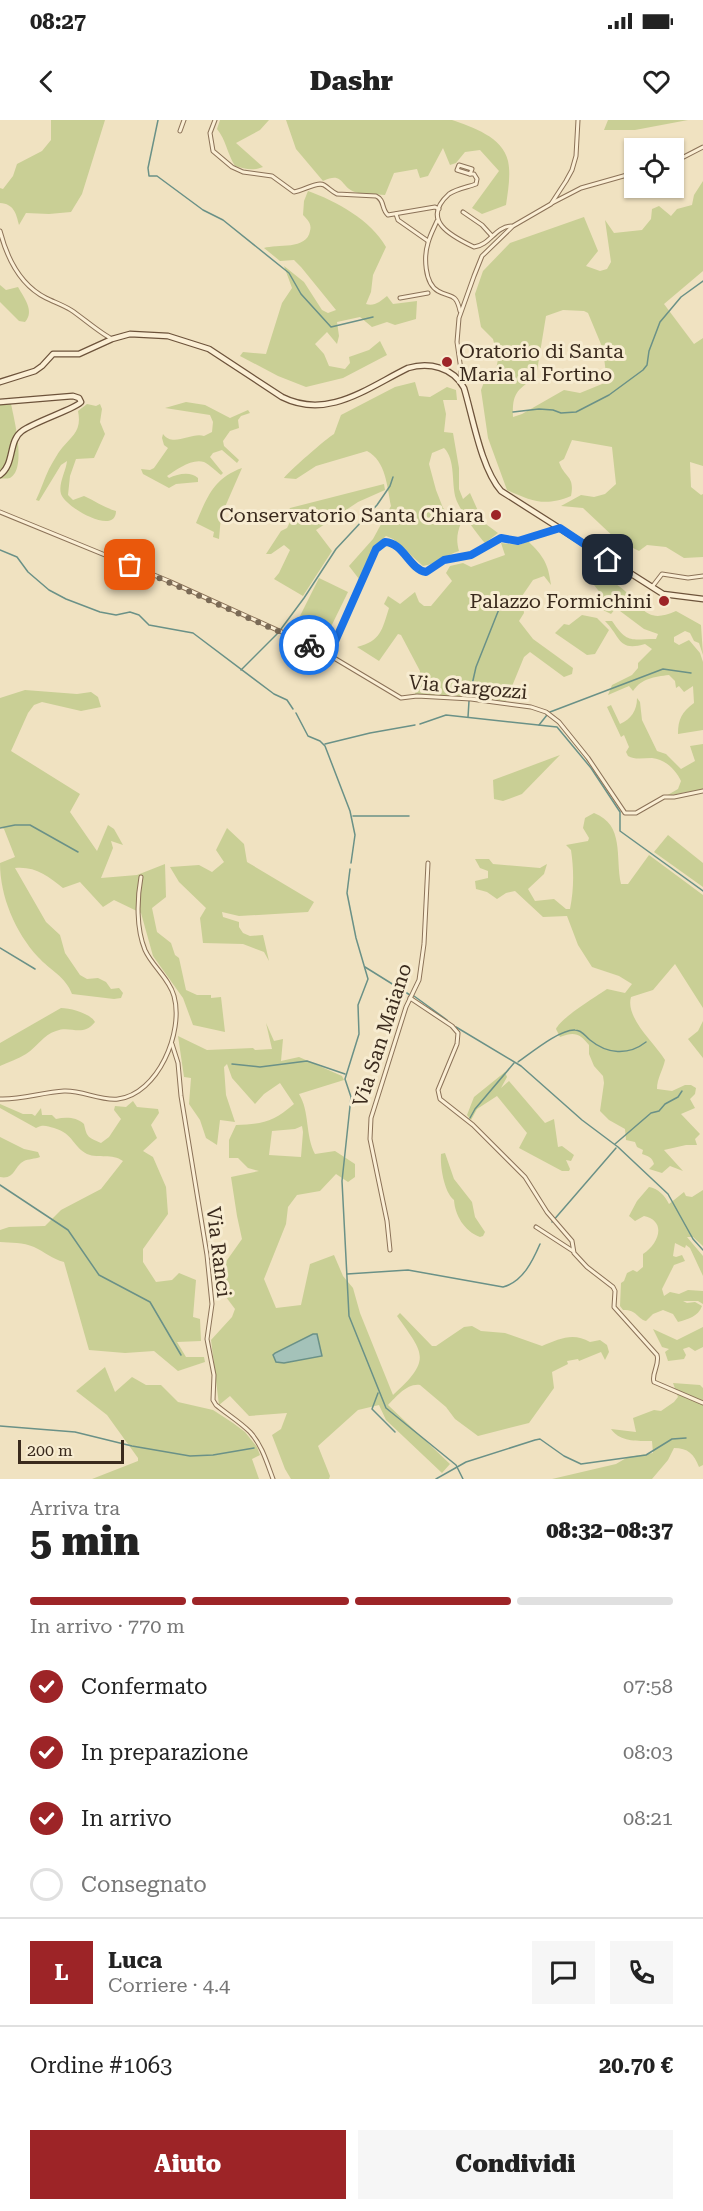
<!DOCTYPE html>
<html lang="it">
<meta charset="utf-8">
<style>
:root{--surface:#fff;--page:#f6f6f6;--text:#222;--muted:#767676;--line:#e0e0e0;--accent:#9d2427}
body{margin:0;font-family:"Roboto Serif",serif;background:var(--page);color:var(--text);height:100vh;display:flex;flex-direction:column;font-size:22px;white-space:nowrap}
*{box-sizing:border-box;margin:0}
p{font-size:20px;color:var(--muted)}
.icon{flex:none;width:33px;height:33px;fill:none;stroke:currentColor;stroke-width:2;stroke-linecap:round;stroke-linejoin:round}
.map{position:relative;height:1359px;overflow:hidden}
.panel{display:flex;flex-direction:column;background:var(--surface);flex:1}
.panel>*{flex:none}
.tools{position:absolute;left:624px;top:18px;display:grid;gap:12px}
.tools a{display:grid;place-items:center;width:60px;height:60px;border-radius:0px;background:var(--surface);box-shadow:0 2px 4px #0004;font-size:30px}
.scale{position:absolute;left:18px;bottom:15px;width:106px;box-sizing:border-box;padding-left:6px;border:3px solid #3a2a1d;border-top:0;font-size:16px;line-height:21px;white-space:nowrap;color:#3a2a1d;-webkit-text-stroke:4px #f7ecd1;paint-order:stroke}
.pin{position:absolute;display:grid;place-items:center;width:51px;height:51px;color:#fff;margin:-26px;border-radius:12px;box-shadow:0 3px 9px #0006}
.courier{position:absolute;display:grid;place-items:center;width:60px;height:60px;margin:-30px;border:4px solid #1a73e8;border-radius:50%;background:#fff;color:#222;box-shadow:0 2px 8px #0007}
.summary em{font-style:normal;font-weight:800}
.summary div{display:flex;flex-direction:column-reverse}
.summary{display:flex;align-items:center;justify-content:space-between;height:102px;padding:0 30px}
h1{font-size:39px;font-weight:800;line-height:45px}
.bar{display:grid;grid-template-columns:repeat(4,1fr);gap:9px 6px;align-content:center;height:72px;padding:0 30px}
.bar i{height:8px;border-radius:4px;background:var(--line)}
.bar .current{background:var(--accent)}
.bar p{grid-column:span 4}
.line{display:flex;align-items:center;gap:15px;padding:0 30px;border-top:2px solid var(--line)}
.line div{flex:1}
.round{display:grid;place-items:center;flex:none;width:63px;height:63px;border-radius:0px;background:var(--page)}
ol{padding:0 30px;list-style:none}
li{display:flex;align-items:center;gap:18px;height:66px}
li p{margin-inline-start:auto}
li .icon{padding:6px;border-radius:50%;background:var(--accent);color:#fff;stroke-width:4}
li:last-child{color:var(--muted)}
li i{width:33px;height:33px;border:3px solid var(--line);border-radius:50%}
.cta{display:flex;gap:12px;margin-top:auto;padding:12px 30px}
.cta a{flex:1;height:69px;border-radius:0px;background:var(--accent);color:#fff;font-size:24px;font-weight:800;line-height:69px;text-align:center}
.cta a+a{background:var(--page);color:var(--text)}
.status{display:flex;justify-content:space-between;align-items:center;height:42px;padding:0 30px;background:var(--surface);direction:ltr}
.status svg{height:16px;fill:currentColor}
header{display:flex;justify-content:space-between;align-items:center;height:78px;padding:0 30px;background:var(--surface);font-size:27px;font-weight:800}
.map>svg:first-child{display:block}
.green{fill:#c9cf95;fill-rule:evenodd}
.water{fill:#a4c2b9;stroke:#6a9187;stroke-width:1.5}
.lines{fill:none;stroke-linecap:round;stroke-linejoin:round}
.stream{stroke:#6a9187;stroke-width:1.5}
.street-casing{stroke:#8b7258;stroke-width:5}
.secondary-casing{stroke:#6d533b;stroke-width:7}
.street{stroke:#fbefd5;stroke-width:3}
.secondary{stroke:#fbefd5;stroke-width:4.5}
.done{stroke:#7a6a56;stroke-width:6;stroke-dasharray:0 10.8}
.route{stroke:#1a73e8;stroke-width:8}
.poi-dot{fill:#9d2427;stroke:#f7ecd1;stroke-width:2}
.labels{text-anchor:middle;stroke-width:6;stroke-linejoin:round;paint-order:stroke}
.poi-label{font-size:20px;fill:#3a2a1d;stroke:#f7ecd1;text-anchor:end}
.street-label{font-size:20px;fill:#3a2a1d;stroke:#f7ecd1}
</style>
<div class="status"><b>08:27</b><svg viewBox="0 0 49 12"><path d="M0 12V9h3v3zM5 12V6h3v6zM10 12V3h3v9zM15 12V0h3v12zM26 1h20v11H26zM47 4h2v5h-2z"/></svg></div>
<header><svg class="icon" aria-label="back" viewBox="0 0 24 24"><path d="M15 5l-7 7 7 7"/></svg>Dashr<svg class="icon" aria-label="heart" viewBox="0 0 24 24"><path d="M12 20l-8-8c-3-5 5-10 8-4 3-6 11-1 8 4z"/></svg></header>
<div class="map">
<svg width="703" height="1359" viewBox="0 0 703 1359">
<rect width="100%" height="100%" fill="#f0e2c1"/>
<g class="green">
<path d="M51,0H105L82,74L71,92L49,94L26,93L19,105C16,93 14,84 0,83V68L3,69L13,56L17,44L42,31L51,20Z"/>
<path d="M220,0H269L260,10L236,23L263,47C253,51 245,49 235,46C227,33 226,20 217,9Z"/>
<path d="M286,0H452C472,7 503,17 508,41C511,55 508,71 506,85L482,94L472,88L499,51L480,30L465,32L456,43L450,45L443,28L428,56L420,58L417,49L394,53L385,75C376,74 364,75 355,72C340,67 344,51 323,61L296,29Z"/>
<path d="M608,0H688L635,10H604Z"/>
<path d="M703,61V151L664,184L694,224L703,218V346L690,342L691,367L701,375L703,374V437L684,438L666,427L647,425L639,431L617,420L583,388L561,386L581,375L594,377L605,374L616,364L612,327L572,320L564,339L559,342C565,359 575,355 571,376C544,387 532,381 507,370L488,318L481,270L486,257L496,250L498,239L493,219L481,207L475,174L483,151L510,123L584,97L598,131L586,146L600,151L607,149L611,142L605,100L614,113L642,110L651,99L652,89L659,86L671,96L677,89L692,85L694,75ZM563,190L584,191L588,193L603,229L607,262L580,273L564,270L522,294L513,297C512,273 517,270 536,257L546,196Z"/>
<path d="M308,71C336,81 371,100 386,127L373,155L371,172L366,184C374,187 381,181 387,176L393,184L417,181L416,199L395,205L387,202L372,207L360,197L337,202L339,216L337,224L327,212L315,224L324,234L329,246L345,249L350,243L349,237L369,230L380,221L387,235L343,258L306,267L278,256L240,236L243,232L266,234L282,183L292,168L284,146L304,162L322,190L328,193L336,190L301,147L294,140L280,141L264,128C277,124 307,130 310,111C312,104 308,100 303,95L304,81Z"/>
<path d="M0,165L6,170L18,167C24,178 35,191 25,202L19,201L0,182Z"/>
<path d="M415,262L419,276L430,277L447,267L456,270L457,280H443L446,294L444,312L453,313L459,348V369L463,379L470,373L483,402L498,413L485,423C477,415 459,388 456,379C451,363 456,340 444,328L432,333L429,344L436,370L443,388L461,403C457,413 456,420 459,431C446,435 436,444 423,446L393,419L386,416L374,427L359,459L349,446L373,419L391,386C387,366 386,341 367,331L316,346L296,359L284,358C288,352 328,317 334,314L341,295L395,267Z"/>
<path d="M0,279H10C13,295 28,349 10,358C7,359 3,358 0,359Z"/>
<path d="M186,282L205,285L230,298L248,290L250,293L241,296L238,300L239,308L230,311L223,321L224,326L239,340L237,343L222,330L213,333L210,337L223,353L221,355C216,351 210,345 204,342C192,338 176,350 167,356L169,358C178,354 190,351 198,358V362L176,364L169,368L143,354L141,349L150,350L154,348L168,328L164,325L162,318L163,314C173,328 191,312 204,316L212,312L213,302L210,295L165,288Z"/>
<path d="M87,284L96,286L100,284L102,289L100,302L105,314L94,338L76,339L70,356L68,375L73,380L84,376C95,381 105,388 116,391C116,416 66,388 61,374C58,364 66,351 67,341L61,345L39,381L36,380C41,370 44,359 49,349C53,342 57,334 62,328C73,315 82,310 78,291Z"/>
<path d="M242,348L221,396L219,419L213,417L214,412L196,403C207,377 214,358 242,348Z"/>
<path d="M384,364L385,370L358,382L316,410L332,431L303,476L274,459L279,453L290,430L284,425L271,434H266L281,411L287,408L291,400L286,394L290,388Z"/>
<path d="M528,421C544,437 548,443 551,465L544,456L533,460L522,476L524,493L519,501L533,519L573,548L572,554L564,557L530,532L524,537L506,581L415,574L420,551L401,515L398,514L379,541L357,527C381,521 382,510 389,488L384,484L388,476L400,484L415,472L419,482L424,486H431L452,461L446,453L450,446L463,443L471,447L505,435L501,423L519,425Z"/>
<path d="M605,457C611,462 619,465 625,471C644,489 647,504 676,491L701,505L703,535L699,523L694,521L690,513L685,511L674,517V522L679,525L689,520L700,533L703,542V610L678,614C678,599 682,592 694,583L693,566L684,572L679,566L676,568L675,561L669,555C654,557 642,558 633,571L629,566L608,575L612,565L632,555L638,548V543L652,529L645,524C618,532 621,517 605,501H612C628,524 630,519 656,519L658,514L644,509L616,488L611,494L595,486L602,475L594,465L597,461Z"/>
<path d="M319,458L348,472L322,525L293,510Z"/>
<path d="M582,495L597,498L609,510L595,534L587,535L555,513L564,504L569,505Z"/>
<path d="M25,570L77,574L91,572L98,577L101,587L81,591L42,582L34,585L28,593L11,631L80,674L70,692L97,731L108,705L114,709L123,725L111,721L113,728L101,758L137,755L165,744L166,777L152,788L157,812L171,823L175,835L179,838L186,870L197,875H211V878L221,877L225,912L193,905L183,878L153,836L141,793L114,780L103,787L80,762L63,768C48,756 35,746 15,748L46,802L60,815L65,833L80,855L87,859L98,858L106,862L111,869L119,868L123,873L121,878L114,879L72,874C66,857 50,850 38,837C15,812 0,776 0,743L15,737L4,709L0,707V578Z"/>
<path d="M637,578L640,582L642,600L657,631L666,634L681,649L695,641L690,626L703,624V669L666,676L678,669L681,661C676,650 665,639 652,638C643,638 635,640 628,636L626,632L629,627L624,615L621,617L607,587L611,585L620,604C631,599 637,591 637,578Z"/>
<path d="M560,635L522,674L503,681L494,679L493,660Z"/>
<path d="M594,693C625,705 615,737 621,764H628L649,735L703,775V888L675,844L653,870L631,877C625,898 654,922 665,940C663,950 657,958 657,969L672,971L685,965H691L696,968L695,974L690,979L695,988L681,994L700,1014L695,1019L697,1025H686L664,1030L683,1051L670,1046L662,1053L649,1049L654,1044C652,1037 648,1036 642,1034L643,1030L637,1027L635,1022L626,1020L625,1009L609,1000L600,991L604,963L603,956L594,946L589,934V925C580,914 575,911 560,917L556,909C561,898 595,877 607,869L625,873L632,864L619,856L592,847L578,825L567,796L543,797L515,771L506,773L497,779L487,772L476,769L475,761L488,758V751L480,748L475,739H489L493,744L540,748L547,744L544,754L528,769L535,781L554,779L566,789H570C574,769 574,750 571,730L566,725L588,721L589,718L583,708L585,698Z"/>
<path d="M227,708L244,724L247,742L314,782L308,792L239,796L222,792L223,797L239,802V807L243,813L250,816L263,815L269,841L264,832L243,824L203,823L200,798L206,788L179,762L170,747L199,745L212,752L224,742L216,730Z"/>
<path d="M668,715L703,743V767L654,732Z"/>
<path d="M61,888C71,888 91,894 95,902C82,918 71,905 56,911C43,915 37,927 26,934C18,939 8,942 0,946V923Z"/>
<path d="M703,901V938L688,919L698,911Z"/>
<path d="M266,903L274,921L283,919L281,941L299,937L342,956L344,960L299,974C310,992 305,1015 315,1034L335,1031L355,1044V1057L348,1062L336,1054L320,1071L297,1075L288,1087L286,1104L264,1159L276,1188L301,1185L310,1144L334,1135L343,1156L353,1168L360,1193L393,1275C433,1239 423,1233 397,1196L400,1193L432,1226H436L464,1207L472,1206L481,1211L505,1213L542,1226C559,1219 573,1212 590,1222L600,1220L607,1225L609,1232L605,1240L601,1232L579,1241L578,1239L567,1241L568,1244L552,1252L554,1268L529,1303L478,1316L455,1299L446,1287L420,1265C407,1263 396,1277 388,1285L450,1344L442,1353L386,1300L379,1285L358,1290L318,1326L330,1356L329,1359H291L285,1349L272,1315L281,1309L287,1293L249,1296L230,1276L219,1285L211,1220L232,1197L235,1189L223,1173L214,1171V1152L225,1143L242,1119L237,1096L231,1057L259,1051L248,1048L238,1038H229V1020L236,1005C263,1004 273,1002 294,984L280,963L264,974L255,984L232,958L227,944L224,947L226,975L235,1002L220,1000L217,1025L206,1018L200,1000L189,984L191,958L184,957L178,916L207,930L253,928L255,930L272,929ZM302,1006L303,1012L301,1037L269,1035L272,1011L295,1009Z"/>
<path d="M505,952L507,957L501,968L509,961L545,1003L554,999L558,1027L562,1026L574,1035L571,1041L566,1040L570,1049L569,1051H562L519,1028L527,1013L497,976L477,989L471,1000L467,995L474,977Z"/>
<path d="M133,981L137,987L158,989L159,993L151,1005L157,1018L143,1031L153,1037L166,1067L168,1094L143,1129V1142L156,1162L172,1160L179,1153L196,1160L193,1197L200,1199L201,1221L177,1222L186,1237H204L205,1242L178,1251L154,1231L125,1233L89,1230L64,1142C52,1139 45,1132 34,1127C23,1122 11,1123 0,1122V1110L9,1107L45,1106L61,1090L101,1069L123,1041C112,1033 99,1039 87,1034C73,1027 74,1014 54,1008C47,1006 43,1004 36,1008L0,988V984L23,994H32L35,996L41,988L42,995H52L56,999C66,997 76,997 84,1004C87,1018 88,1017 101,1023L109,1017L121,999L114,990L115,986L126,987Z"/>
<path d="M0,1017L24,1029L38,1032L40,1037C35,1039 28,1039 24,1041C14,1046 15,1060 0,1057Z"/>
<path d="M445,1033L454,1059L472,1082L475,1097L485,1112L483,1116L480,1117C464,1111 455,1095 454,1080C444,1072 440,1046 441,1034Z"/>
<path d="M649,1067C658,1068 665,1076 669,1084L684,1072L686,1076L692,1077L703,1070V1126L693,1117H687L703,1136V1156L690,1128L686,1125L685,1128L675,1123L673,1136L676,1137L682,1135L685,1141L674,1145L662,1169L664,1176L670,1172L679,1174L688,1170L703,1171V1184L698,1181H683L687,1183L695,1182L702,1186C698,1197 688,1199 678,1202L673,1194L663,1190L653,1194L646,1201C636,1198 638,1190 623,1190L620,1186L621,1163L624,1161L627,1153L633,1150L637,1152L643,1147V1134C659,1124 667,1101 644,1096L635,1101L629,1096L637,1081Z"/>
<path d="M703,1207V1227L695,1231L689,1227L683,1229L686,1235L684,1239L668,1241L665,1232L669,1229L662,1227L653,1209L677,1220Z"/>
<path d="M105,1247L115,1272L132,1257L146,1265H161L178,1282L213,1290L233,1303L245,1312L257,1327L260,1335L252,1339L259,1359H92L138,1341V1338L107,1295L76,1271Z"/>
<path d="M673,1263L700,1265L703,1268V1345L699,1347C694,1334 688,1328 674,1328L668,1340L652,1359H552L616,1344L628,1337L653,1333L652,1321C637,1321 620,1322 611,1309L636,1312L633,1298L654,1290L661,1291L674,1282L678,1277Z"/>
</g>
<path class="water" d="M313,1214H317L322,1236L284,1243L276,1242L273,1235L275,1233Z"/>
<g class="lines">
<g class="stream">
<path d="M158,0L148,48L149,56H157L203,90L223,100L289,153L301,174L331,207L373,197"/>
<path d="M513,292L539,289L553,290L561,293L576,292L609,275L643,250L647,245L649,231L660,202L681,177L703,161"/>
<path d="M0,430L17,437L28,452L49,470L66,479L100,492L116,495L130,492L139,495L149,505L193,513L274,574L287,580L293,589"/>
<path d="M281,509L304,478L336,429L377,385L390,366L393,357"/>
<path d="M241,550L278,513"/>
<path d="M469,578L476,547L501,484"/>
<path d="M550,592L663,549L691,553"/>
<path d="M296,593L308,616L320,621L325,626L350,691L355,715L351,743"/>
<path d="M468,597L469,581"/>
<path d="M420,604L446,595L557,607L591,648L620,692V711L703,771"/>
<path d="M539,605L547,595"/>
<path d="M325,624L370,613L415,605"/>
<path d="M353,696H409"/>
<path d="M0,708L15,705H30L78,732"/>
<path d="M350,749L347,773L356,818L368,859L358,885L359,914L345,959L351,977L342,1061L349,1196L386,1288L456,1345L463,1359"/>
<path d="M0,828L35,849"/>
<path d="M365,847L410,875"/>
<path d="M414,876L447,900"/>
<path d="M456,907L521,946L582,1000L618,1027L668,1074L693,1119L703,1130"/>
<path d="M518,942C531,933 560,909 575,910C582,910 585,916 590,920C607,934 628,936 646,922"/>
<path d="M232,944L260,947L307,941L345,954"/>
<path d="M470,998L475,989L514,943"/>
<path d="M615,1024L651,993L659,991L665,984L678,977L682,971"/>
<path d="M0,1065L68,1110L99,1155L150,1182L181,1235"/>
<path d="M552,1102L616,1028"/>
<path d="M347,1154L408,1150L503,1167C523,1162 533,1140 540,1124"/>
<path d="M378,1273L372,1289L395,1312"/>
<path d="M0,1306L75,1312L132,1326L190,1336L213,1335L254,1328"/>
<path d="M436,1359L466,1342L535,1320L540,1319L564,1336L581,1344L646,1335L672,1319L686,1318"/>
</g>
<defs>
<g id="street">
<path d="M215,0L210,13L213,31L232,47L243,52L272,56L294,72C303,71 317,61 324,65C329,68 331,71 337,74L376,76C385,80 381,89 388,95L435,87L439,89"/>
<path d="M180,11L184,0"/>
<path d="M674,42L703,27"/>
<path d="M459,45L472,49L470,54L457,50Z"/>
<path d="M470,54H474L477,59L476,64C468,67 456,69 449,74C420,100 451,116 474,127C490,125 495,107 511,106"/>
<path d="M552,83L581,68L634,53"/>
<path d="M463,92L482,105L492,116"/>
<path d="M396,94L398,100L428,121"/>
<path d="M437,101C434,108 430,115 428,123C424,136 424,163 438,171C450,178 456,172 460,191"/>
<path d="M0,111C7,138 20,165 46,178C54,182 63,185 71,190C83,198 100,213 112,219"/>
<path d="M400,178L428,173"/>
<path d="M461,263V250L457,222L459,198L474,156L482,136L513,106L551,84L566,61L572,50L576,36L578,0"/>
<path d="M0,392L171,462L295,518L329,535L401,578L417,576L471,579L531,587L546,592L559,602L588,638L625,693H636L664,677H674L703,671"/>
<path d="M652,467L662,454L688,458L703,456"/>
<path d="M329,535L376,429L385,421C403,423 410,444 424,452L430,450L445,440L471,435L501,418L518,421L558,408"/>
<path d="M410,878L452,906L458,913L457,924L438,970L440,979L473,1005L525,1057L547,1092L572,1121L574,1133L587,1147L613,1167L615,1171L614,1187L657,1235C660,1245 651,1254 654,1262L703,1283"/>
<path d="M172,924L178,943L181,976L207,1135L212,1184L207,1219L214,1255L213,1280L216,1285C227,1294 240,1302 250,1312C262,1325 267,1343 273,1359"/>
<path d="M0,979C21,980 43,972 64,971C82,970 100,981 118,979C158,974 184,912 174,876C169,858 152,846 145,830C136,808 137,779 141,757"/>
<path d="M536,1107L573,1131"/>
<path d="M390,1130L387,1101L370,1019L371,998L406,887L419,860L424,824L428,743"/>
</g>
<g id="secondary">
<path d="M0,262L35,251L42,246L53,234H79L112,219L130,214L168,216L209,229L282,277C328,300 367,268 408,248C429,242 453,247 464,268C473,298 481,348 501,371L663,474L703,479"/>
<path d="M0,282L73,276L79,278L81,282C77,288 34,302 22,311C8,321 15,344 0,355"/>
</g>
</defs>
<use href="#street" class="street-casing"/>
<use href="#secondary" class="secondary-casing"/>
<use href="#street" class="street"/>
<use href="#secondary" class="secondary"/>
</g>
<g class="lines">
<path class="done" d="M130,445L309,525"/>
<path class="route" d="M309,525L329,535L376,429L385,422C404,423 409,449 426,452L444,440L471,435L501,418L518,421L560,408L608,440"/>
</g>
<g class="poi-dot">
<circle cx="447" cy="242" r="6"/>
<circle cx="496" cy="395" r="6"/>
<circle cx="664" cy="481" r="6"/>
</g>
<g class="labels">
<g class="poi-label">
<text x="459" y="238" text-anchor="start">Oratorio di Santa<tspan x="459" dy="23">Maria al Fortino</tspan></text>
<text x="484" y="402">Conservatorio Santa Chiara</text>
<text x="652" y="488">Palazzo Formichini</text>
</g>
<g class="street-label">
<text transform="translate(468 567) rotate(5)" y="7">Via Gargozzi</text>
<text transform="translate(382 915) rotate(-72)" y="7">Via San Maiano</text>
<text transform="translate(219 1132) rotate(83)" y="7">Via Ranci</text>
</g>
</g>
</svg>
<div class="tools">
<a><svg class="icon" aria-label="locate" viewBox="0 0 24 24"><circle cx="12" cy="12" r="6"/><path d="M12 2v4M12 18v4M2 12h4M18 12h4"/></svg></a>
</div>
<div class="scale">200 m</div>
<div class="pin" style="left:130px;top:445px;background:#ea580c"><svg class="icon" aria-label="bag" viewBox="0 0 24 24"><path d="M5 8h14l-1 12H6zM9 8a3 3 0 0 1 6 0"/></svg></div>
<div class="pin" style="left:608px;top:440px;background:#1f2937"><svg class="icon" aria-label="home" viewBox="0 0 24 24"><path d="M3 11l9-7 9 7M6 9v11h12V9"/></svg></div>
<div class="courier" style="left:309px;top:525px"><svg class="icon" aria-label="bike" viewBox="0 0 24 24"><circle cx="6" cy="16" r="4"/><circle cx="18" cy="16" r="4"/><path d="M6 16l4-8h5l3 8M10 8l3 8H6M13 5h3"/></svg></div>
</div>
<section class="panel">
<div class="summary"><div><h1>5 min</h1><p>Arriva tra</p></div><em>08:32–08:37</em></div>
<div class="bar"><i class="current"></i><i class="current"></i><i class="current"></i><i></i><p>In arrivo · 770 m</p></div>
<ol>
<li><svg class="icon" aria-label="check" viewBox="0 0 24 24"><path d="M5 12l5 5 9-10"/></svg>Confermato<p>07:58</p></li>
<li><svg class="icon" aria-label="check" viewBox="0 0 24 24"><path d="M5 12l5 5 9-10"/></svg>In preparazione<p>08:03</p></li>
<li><svg class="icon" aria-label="check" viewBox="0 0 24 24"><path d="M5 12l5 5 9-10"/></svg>In arrivo<p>08:21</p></li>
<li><i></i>Consegnato</li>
</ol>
<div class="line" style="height:108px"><b class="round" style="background:var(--accent);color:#fff">L</b><div><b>Luca</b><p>Corriere · 4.4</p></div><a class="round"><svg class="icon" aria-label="chat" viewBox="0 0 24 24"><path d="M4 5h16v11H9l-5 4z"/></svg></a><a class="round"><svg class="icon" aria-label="phone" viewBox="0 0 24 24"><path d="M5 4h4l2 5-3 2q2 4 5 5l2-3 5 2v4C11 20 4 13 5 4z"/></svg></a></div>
<div class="line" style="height:78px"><div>Ordine #1063</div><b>20.70 €</b></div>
<div class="cta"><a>Aiuto</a><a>Condividi</a></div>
</section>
